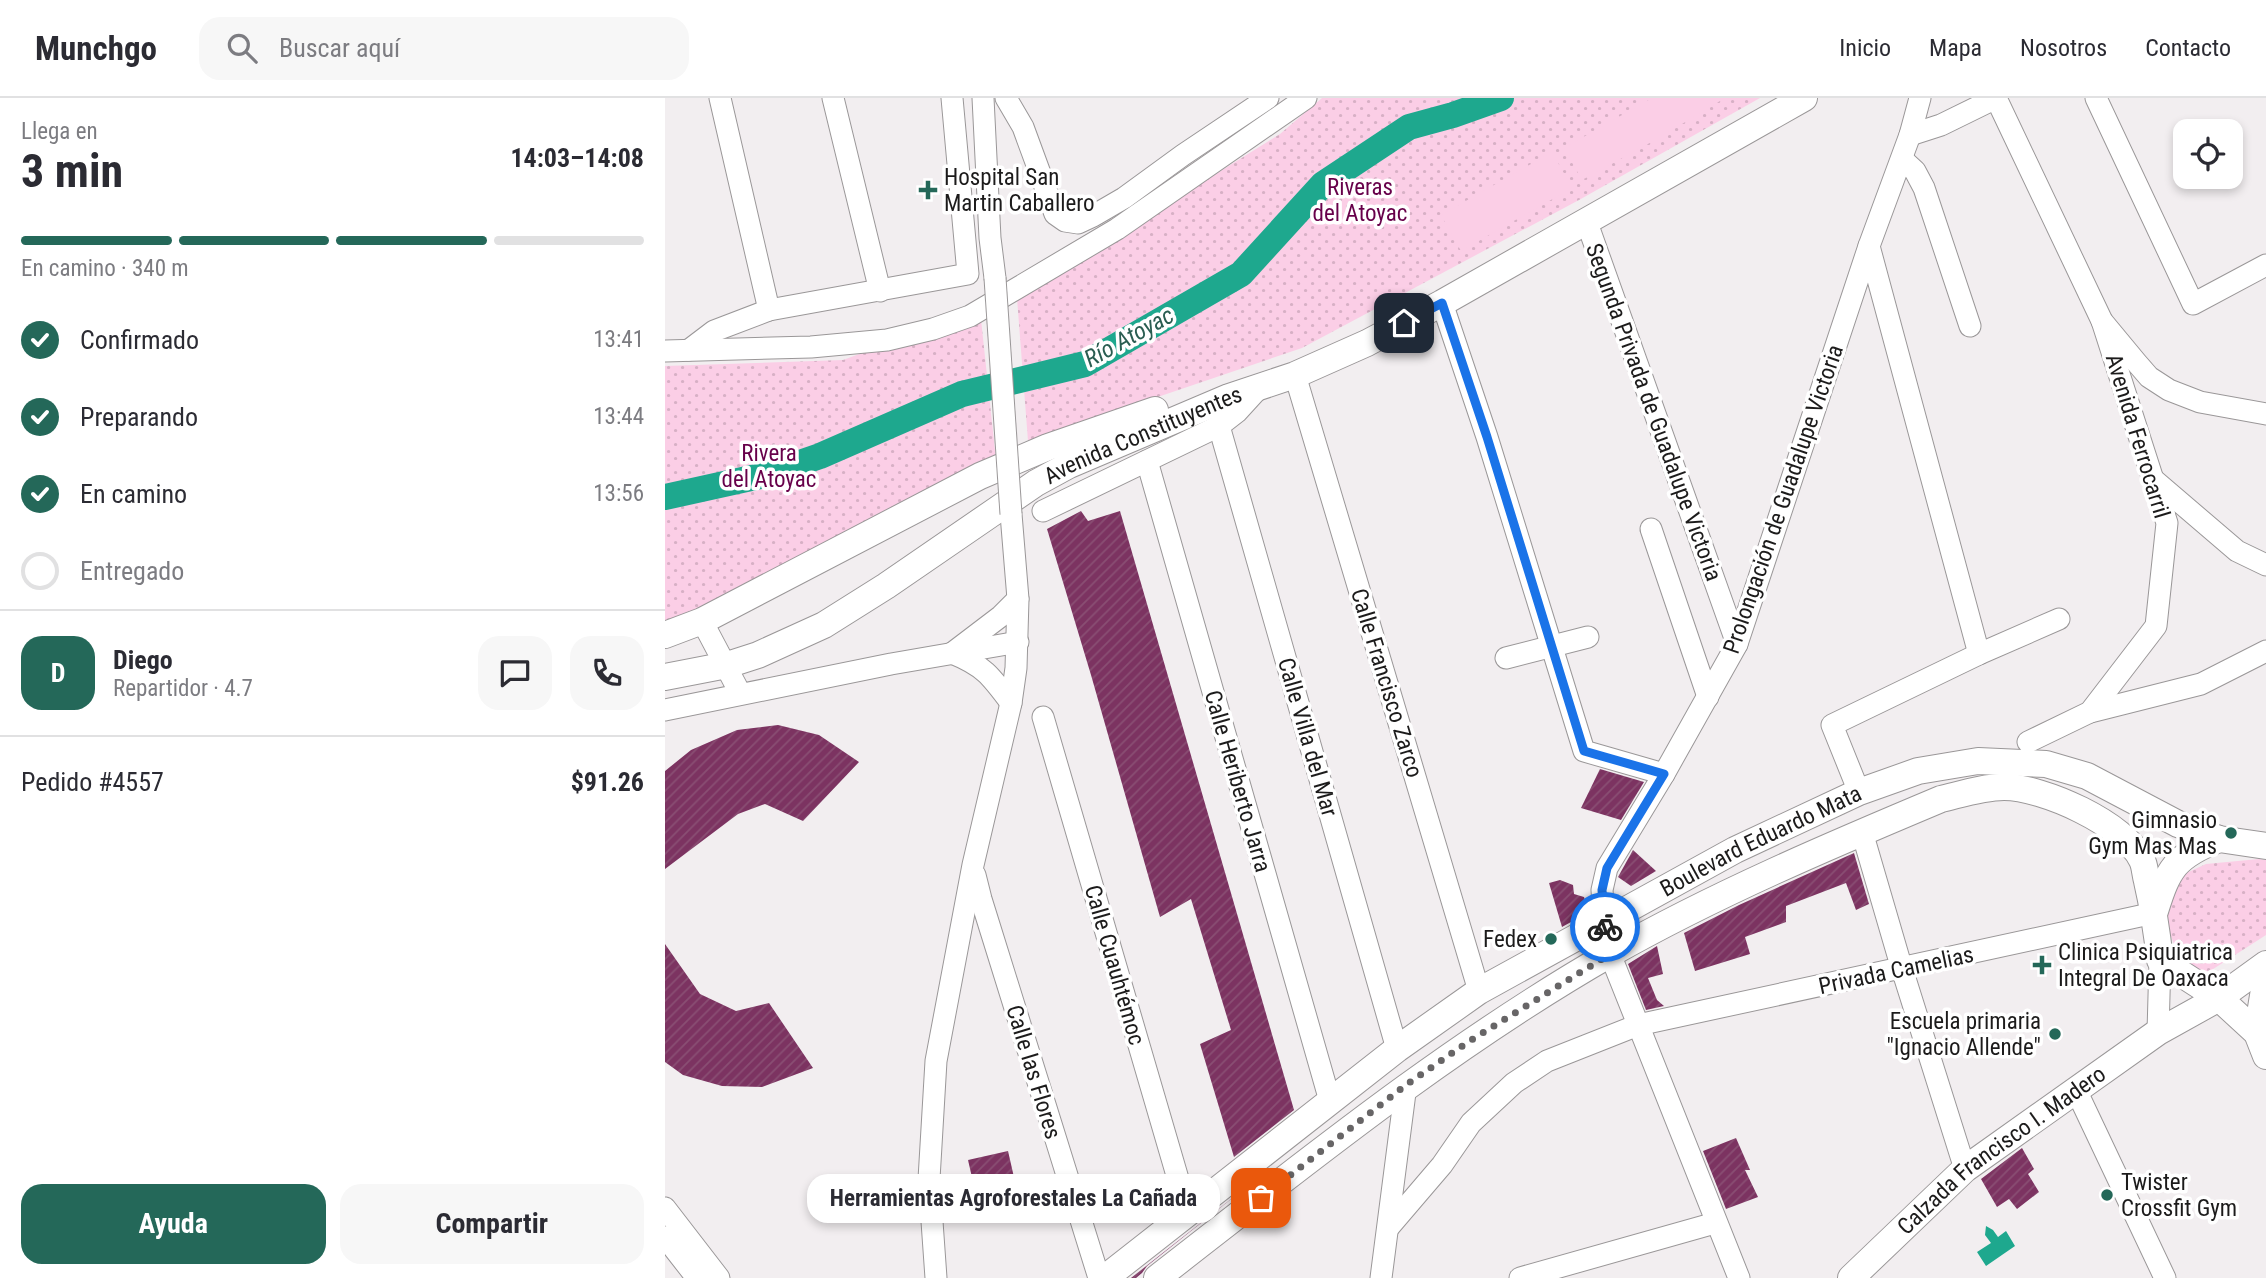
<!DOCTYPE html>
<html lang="es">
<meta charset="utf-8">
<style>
:root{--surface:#fff;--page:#f7f7f7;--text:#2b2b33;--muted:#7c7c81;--line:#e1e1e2;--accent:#246859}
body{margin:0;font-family:"Roboto Condensed",sans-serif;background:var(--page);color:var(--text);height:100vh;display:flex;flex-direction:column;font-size:26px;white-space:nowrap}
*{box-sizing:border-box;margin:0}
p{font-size:23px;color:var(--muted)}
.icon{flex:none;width:38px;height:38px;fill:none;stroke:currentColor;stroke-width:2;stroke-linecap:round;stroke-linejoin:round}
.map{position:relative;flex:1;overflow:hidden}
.details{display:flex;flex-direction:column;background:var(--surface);width:665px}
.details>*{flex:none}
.controls{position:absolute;left:1508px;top:21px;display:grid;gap:14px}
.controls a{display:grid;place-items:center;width:70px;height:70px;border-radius:14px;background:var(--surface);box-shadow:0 4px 10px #0003;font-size:35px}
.pin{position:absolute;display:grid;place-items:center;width:60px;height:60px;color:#fff;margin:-30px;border-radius:14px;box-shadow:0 4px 10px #0006}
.courier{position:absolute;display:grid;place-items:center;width:70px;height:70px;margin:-35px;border:5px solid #1a73e8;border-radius:50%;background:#fff;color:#222;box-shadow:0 2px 9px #0007}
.bubble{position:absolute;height:49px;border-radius:21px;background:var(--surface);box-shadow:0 4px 10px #0003;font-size:23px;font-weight:700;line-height:49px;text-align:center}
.headline em{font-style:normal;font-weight:700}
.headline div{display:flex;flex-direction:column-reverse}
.headline{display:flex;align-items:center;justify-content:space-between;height:119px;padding:0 21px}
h1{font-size:46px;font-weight:700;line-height:52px}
.bar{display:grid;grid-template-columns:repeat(4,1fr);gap:10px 7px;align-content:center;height:84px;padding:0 21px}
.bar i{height:9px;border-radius:5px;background:var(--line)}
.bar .current{background:var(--accent)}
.bar p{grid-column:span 4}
.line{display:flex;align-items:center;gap:18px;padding:0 21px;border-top:2px solid var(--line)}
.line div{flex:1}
.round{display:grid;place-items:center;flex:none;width:74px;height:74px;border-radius:21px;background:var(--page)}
ol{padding:0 21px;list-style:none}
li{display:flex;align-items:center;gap:21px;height:77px}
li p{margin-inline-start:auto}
li .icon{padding:7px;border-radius:50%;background:var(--accent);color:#fff;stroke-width:4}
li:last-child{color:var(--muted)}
li i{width:38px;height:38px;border:4px solid var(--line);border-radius:50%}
.cta{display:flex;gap:14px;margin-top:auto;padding:14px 21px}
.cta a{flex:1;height:80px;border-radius:21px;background:var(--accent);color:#fff;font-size:28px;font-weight:700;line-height:80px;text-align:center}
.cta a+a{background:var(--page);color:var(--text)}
header{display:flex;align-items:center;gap:42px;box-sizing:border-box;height:98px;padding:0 35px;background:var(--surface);border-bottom:2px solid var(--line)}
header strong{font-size:33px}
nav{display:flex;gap:38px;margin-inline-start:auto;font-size:24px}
.search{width:490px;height:63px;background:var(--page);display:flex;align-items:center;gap:18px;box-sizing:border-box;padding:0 24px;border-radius:21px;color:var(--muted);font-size:26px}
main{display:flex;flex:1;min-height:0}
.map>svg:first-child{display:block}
.park{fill:url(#park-dots)}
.garden{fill:#fbcee6}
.water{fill:#1ea88e}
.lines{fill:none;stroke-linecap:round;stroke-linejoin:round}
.river{stroke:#1ea88e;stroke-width:26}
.building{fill:url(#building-hatch)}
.minor-casing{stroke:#9a9798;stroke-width:23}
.major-casing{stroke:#9a9798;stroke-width:28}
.minor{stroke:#fff;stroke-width:21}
.major{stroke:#fff;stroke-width:26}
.minor-bridge-casing{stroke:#9a9798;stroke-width:23;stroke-linecap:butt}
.minor-bridge{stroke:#fff;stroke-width:21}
.done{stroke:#676566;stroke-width:7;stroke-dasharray:0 12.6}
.route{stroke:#1a73e8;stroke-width:9}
.poi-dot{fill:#246859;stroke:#fff;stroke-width:2.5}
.labels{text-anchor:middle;stroke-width:7;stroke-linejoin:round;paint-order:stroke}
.poi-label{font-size:23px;fill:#1c1b1b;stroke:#fff;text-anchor:start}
.park-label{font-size:23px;fill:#67004a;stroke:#fff}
.street-label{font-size:23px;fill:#1c1b1b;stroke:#fff}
.water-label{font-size:24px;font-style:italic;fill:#2a5d51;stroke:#fff}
</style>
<header>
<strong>Munchgo</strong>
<div class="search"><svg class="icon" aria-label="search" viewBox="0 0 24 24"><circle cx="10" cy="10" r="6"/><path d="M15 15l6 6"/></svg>Buscar aquí</div>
<nav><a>Inicio</a><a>Mapa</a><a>Nosotros</a><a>Contacto</a></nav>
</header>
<main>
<section class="details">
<div class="headline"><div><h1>3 min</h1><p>Llega en</p></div><em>14:03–14:08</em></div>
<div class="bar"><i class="current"></i><i class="current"></i><i class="current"></i><i></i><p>En camino · 340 m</p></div>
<ol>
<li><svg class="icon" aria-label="check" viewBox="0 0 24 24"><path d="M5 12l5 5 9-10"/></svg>Confirmado<p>13:41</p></li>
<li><svg class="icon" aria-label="check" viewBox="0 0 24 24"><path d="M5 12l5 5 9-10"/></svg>Preparando<p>13:44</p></li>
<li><svg class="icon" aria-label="check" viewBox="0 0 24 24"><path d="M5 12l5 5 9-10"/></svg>En camino<p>13:56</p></li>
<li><i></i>Entregado</li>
</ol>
<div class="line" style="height:126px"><b class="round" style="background:var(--accent);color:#fff">D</b><div><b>Diego</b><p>Repartidor · 4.7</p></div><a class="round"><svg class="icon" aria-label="chat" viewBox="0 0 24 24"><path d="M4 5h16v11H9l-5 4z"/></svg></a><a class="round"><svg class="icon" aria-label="phone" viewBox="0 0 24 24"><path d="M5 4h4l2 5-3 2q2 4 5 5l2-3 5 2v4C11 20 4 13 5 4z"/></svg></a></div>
<div class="line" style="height:91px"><div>Pedido #4557</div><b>$91.26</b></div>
<div class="cta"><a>Ayuda</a><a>Compartir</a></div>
</section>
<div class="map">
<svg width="1601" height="1180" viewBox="0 0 1601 1180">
<defs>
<pattern id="park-dots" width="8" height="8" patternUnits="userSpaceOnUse" patternTransform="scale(1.75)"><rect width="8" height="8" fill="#fbcee6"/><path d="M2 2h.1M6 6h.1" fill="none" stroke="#d7b0c5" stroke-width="1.8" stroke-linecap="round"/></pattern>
<pattern id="building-hatch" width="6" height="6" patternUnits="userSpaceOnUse" patternTransform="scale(1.75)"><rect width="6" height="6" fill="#7c3361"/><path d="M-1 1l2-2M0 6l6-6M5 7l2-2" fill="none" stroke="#894e73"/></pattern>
</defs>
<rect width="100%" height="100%" fill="#f2eef0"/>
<g class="park">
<path d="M657,0H1095L914,102L637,250L363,343L352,200L615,36Z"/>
<path d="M315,212L331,362L0,536V268L178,262Z"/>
<path d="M1594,761L1601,762V837L1542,875L1526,872L1512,854L1500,823V803L1519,776L1541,766Z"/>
</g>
<g class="garden">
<path d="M987,0H1060L992,41L917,82L899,50Z"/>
<path d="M887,54L907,90L796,153L776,117Z"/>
</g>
<path class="water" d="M1321,1128L1328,1132L1333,1139L1341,1133L1350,1148L1321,1168L1312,1154L1326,1145L1320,1137Z"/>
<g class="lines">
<path class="river" d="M0,399L100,377L155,358L297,296L420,266L576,176L658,86L744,29L788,17L836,0"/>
</g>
<g class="building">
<path d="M416,413L423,423L455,413L629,1012L569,1059L535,946L566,932L526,801L495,819L426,577L382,431Z"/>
<path d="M113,627L154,637L194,664L138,723L100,706L73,716L0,771V673L26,652L72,632Z"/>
<path d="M935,671L979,684L956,722L916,710Z"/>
<path d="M968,752L991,773L966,788L953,779Z"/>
<path d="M1189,755L1204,806L1191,812L1181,785L1121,808V824L1080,839L1085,856L1030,873L1019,835L1074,807Z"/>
<path d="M895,782L908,787L909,796L919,799L924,814L897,829L884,785Z"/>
<path d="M0,846L35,896L71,913L104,905L148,970L97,989L57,988L18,977L0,964Z"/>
<path d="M992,848L998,876L983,880L992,902L999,908L981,912L963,866Z"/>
<path d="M1071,1040L1085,1072H1080L1093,1099L1061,1111L1038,1053Z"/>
<path d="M1357,1050L1369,1071L1363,1076L1374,1094L1352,1111L1344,1101L1332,1109L1316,1081Z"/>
<path d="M343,1053L351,1088L311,1097L303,1062Z"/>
<path d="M599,1075L482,1168L477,1175L471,1180H466Z"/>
</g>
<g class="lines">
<defs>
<g id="minor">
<path d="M55,0L104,212"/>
<path d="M168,0L215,193"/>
<path d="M318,0L325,140L330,180"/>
<path d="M341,0L358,29L390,116L400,123L413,125L428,118L459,100L518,57L603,0"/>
<path d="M1331,0L1437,223L1471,264L1484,279L1504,292L1535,304L1601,316"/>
<path d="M1431,0L1528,206L1601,167"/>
<path d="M1245,37L1276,27L1331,0"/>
<path d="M1237,61L1250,73L1259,90L1305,228"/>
<path d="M921,122L1072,546"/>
<path d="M1204,148L1314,556"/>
<path d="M777,205L822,339L919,653L999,676"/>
<path d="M24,252L49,233L104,212L303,176L287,0"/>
<path d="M0,253L146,249L222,242L268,231L305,218L452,131L641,0"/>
<path d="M630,277L814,893"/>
<path d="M554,328L732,951"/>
<path d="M482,363L665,1003"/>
<path d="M1489,382L1572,453L1601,467"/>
<path d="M378,413L554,328L572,314L593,291"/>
<path d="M986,431L1043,599"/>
<path d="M37,523L75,595"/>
<path d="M290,553L336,518L353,501"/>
<path d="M287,555C319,568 326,578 346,605"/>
<path d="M841,560L923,539"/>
<path d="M0,612L226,566L353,544"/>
<path d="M1425,614L1536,586L1601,553"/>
<path d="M378,619L523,1115"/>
<path d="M1363,644L1425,614L1491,528L1502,425L1437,223"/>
<path d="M1194,694L1167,627L1314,556L1394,521"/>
<path d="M1197,734L1237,871L1300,1071"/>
<path d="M310,777L316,801L434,1180"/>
<path d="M1493,934L1495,862"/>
<path d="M1411,992L1500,1180"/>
<path d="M0,1110L54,1180"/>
<path d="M724,1129L777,1067L806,1025L849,985L882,963L973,927L1489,815"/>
<path d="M0,1139L32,1180"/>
<path d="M271,1180L264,1081L271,963L308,767L346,605L351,570L353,501L346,416"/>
<path d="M716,1180L741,987"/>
<path d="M855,1180L1050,1125"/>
<path d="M1074,1180L945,856L939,823L937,792L942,770L999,676L1072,546L1204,148L1245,37L1255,0"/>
</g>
<g id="major">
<path d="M0,537L37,523L315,378L383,349L490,312"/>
<path id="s1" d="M0,579L62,567L93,557L159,527L221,488L371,385L404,367L564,299L630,277L702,245L777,205L1139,0"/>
<path d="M1490,813C1503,771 1510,758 1554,741"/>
<path d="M1592,935L1601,879"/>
<path id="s2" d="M440,1180L732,951L814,893L1070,752L1194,694L1253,673L1313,663L1381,666L1422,678L1513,726L1554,741L1601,748"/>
<path d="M492,1180C639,1066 783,949 945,856C1051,796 1164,748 1276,701C1297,696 1318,689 1339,689C1378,689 1460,726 1477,762C1480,768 1480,776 1482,783C1488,809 1492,835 1495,862L1554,900L1592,935L1601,958"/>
<path id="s3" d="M1186,1180L1300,1071L1493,934L1554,900L1601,866"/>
</g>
</defs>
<use href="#minor" class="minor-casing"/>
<use href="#major" class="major-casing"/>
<use href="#minor" class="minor"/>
<use href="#major" class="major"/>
<defs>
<path id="minor-bridge" d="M330,180L346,416"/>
</defs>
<use href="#minor-bridge" class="minor-bridge-casing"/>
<use href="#minor-bridge" class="minor-bridge"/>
</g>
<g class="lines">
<path class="done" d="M596,1100L741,987L803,944L945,856L940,829"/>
<path class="route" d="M739,225L777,205L822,339L919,653L999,676L942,770L937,792L940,829"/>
</g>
<g class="poi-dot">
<path d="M259.5 81.5h7v7h7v7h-7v7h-7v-7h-7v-7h7z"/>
<circle cx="1566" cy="735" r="7"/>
<circle cx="886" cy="841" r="7"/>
<path d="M1373.5 856.5h7v7h7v7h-7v7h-7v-7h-7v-7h7z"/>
<circle cx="1390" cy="936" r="7"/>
<circle cx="1442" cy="1097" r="7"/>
</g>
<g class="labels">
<g class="poi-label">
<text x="279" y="87">Hospital San<tspan x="279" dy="26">Martin Caballero</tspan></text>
<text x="1552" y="730" text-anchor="end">Gimnasio<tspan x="1552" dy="26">Gym Mas Mas</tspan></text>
<text x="872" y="849" text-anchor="end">Fedex</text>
<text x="1393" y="862">Clinica Psiquiatrica<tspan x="1393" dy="26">Integral De Oaxaca</tspan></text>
<text x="1376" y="931" text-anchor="end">Escuela primaria<tspan x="1376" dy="26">"Ignacio Allende"</tspan></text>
<text x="1456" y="1092">Twister<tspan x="1456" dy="26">Crossfit Gym</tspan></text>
</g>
<g class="park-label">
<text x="695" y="97">Riveras<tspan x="695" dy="26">del Atoyac</tspan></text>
<text x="104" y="363">Rivera<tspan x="104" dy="26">del Atoyac</tspan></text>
</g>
<g class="street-label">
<text transform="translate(989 314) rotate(70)" y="8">Segunda Privada de Guadalupe Victoria</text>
<text transform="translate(1473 338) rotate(73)" y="8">Avenida Ferrocarril</text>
<text dy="8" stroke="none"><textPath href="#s1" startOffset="541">Avenida Constituyentes</textPath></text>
<text transform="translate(1118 401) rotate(-71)" y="8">Prolongación de Guadalupe Victoria</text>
<text transform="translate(722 585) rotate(73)" y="8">Calle Francisco Zarco</text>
<text transform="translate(643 639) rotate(74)" y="8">Calle Villa del Mar</text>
<text transform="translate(573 683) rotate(74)" y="8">Calle Heriberto Jarra</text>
<text dy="8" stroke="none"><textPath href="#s2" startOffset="791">Boulevard Eduardo Mata</textPath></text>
<text transform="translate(450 867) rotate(74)" y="8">Calle Cuauhtémoc</text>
<text transform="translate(1231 872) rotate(-12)" y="8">Privada Camelias</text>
<text transform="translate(369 974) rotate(73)" y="8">Calle las Flores</text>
<text dy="8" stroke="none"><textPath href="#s3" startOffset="198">Calzada Francisco I. Madero</textPath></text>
</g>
<g class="water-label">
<text transform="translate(464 239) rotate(-29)" y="8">Río Atoyac</text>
</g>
</g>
</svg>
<div class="controls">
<a><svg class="icon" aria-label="locate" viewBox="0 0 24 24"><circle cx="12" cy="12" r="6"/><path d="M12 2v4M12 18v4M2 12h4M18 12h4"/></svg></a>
</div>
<div class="pin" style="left:596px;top:1100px;background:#ea580c"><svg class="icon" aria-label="bag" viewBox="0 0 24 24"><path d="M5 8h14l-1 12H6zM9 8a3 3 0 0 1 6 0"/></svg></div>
<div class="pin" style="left:739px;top:225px;background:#1f2937"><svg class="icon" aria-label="home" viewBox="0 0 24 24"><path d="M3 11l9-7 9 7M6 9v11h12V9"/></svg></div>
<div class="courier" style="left:940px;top:829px"><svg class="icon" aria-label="bike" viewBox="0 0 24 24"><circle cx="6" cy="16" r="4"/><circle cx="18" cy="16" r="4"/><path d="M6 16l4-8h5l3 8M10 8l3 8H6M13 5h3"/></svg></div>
<div class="bubble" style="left:142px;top:1076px;width:413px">Herramientas Agroforestales La Cañada</div>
</div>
</main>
